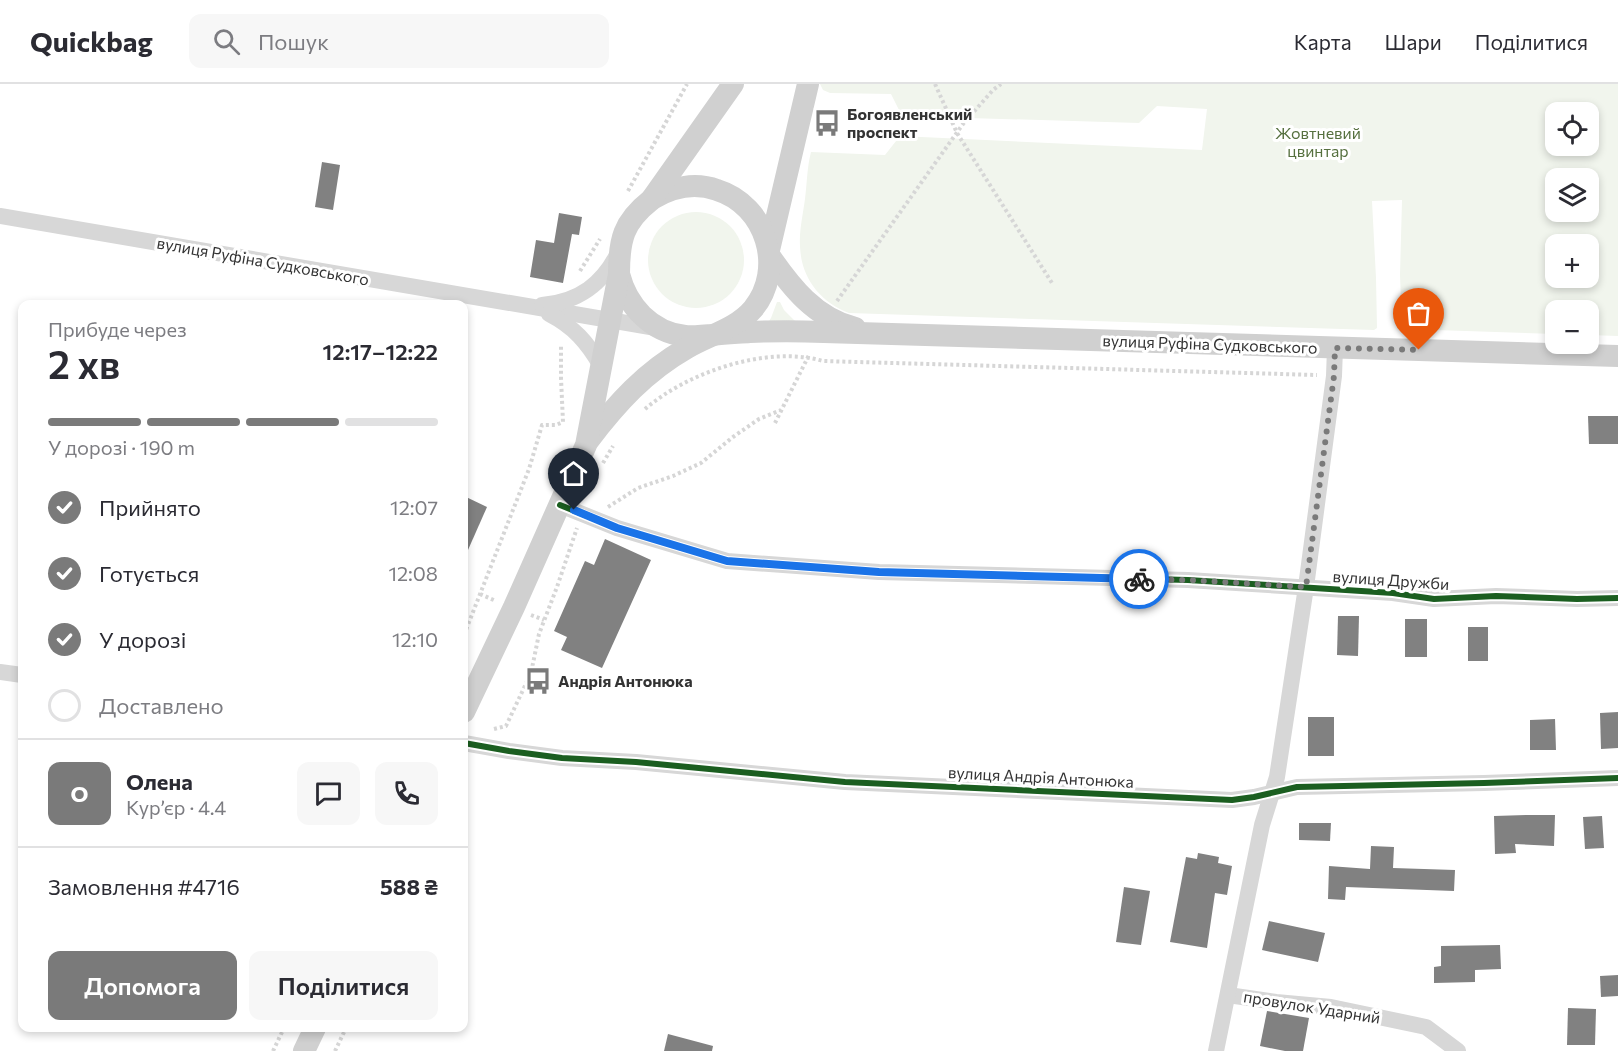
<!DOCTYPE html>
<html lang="uk">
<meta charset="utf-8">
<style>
:root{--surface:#fff;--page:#f7f7f7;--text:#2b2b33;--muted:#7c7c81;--line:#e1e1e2;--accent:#7a7a7a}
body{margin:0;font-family:Commissioner,sans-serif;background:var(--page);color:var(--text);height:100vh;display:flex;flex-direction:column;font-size:22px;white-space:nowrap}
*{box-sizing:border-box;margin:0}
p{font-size:20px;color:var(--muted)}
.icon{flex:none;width:33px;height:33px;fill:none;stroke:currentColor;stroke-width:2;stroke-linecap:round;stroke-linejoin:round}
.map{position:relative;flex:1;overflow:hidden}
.details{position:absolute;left:18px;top:216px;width:450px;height:732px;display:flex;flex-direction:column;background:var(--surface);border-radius:12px;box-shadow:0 3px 9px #0003}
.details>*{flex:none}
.tools{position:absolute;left:1545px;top:18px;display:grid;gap:12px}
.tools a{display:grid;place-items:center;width:54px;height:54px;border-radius:12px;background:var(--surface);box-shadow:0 3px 9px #0003;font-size:30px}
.pin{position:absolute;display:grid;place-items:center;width:51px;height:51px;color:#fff;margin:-62px -26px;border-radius:50% 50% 50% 0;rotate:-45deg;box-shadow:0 0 6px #0007}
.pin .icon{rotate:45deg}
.courier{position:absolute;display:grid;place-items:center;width:60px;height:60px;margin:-30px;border:4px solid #1a73e8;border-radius:50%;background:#fff;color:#222;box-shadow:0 2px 8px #0007}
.head em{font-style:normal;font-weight:600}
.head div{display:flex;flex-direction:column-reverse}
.head{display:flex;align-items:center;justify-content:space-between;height:102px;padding:0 30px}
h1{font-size:39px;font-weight:600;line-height:45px}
.bar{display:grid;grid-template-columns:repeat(4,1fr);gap:9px 6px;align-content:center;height:72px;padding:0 30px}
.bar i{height:8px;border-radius:4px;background:var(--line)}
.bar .current{background:var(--accent)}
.bar p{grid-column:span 4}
.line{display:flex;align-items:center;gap:15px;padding:0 30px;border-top:2px solid var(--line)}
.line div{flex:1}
.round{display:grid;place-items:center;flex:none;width:63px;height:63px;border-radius:12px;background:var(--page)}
ol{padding:0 30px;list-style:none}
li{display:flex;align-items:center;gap:18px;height:66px}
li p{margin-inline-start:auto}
li .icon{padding:6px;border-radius:50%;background:var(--accent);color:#fff;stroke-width:4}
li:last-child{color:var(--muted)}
li i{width:33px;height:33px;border:3px solid var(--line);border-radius:50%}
.cta{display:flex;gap:12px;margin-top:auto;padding:12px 30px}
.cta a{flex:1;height:69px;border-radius:12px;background:var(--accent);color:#fff;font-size:24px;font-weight:600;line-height:69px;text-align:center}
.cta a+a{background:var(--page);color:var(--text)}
header{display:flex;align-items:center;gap:36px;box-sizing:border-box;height:84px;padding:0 30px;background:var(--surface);border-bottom:2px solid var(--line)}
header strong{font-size:28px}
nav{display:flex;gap:33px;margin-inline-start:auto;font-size:21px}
.search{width:420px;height:54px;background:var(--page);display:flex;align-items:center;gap:15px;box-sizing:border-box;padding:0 21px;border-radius:12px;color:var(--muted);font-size:22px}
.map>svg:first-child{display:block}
.green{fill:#f1f5ed;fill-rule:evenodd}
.building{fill:#818181}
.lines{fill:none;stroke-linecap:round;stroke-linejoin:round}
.path{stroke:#d6d6d6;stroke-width:4;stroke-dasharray:3 3;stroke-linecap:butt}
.street{stroke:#d7d7d7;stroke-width:16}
.secondary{stroke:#d0d0d0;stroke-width:22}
.cycleway-casing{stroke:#fff;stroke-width:10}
.cycleway{stroke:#1b5e20;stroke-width:6}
.done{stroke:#7a7a7a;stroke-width:6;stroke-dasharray:0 10.8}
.route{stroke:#1a73e8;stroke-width:8}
.labels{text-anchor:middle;stroke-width:6;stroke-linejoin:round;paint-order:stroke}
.poi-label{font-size:16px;font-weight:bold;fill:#333;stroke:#fff;text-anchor:start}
.park-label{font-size:16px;fill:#56703f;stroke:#fff}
.street-label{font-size:16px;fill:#333;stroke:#fff}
</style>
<header>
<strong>Quickbag</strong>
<div class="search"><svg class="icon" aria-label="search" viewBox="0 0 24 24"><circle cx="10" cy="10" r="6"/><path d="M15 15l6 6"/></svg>Пошук</div>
<nav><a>Карта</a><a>Шари</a><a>Поділитися</a></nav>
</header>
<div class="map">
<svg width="1618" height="967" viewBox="0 0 1618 967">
<rect width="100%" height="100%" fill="#fff"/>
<g class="green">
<path d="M820,0H1618V252L1589,251L1588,226H1556L1555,250L1405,245L1402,242L1400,191L1402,116L1372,117L1376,194L1377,244L1374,246L849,229C820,218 801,194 800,162C799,147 803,130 805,115C807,100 807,83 811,68L885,71L900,52L1202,66L1207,25L1157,22L1139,39L902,32L891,10L830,9L823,6ZM1588,28V62H1556V28ZM1556,94H1588V128H1556ZM1556,160H1588V194H1556Z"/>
<circle cx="696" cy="176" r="48"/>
<path d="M777,218H780L784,226L796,238L767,240L771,234Z"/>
</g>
<g class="building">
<path d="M322,78L340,81L333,126L315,123Z"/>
<path d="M559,129L582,133L579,151L572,150L563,199L530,193L536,156L554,159Z"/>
<path d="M1588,332H1618V360H1589Z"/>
<path d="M464,412L487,423L464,475Z"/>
<path d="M605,455L651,476L602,584L561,566L567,553L554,547L585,477L594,481Z"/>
<path d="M1338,532H1359L1358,572L1337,571Z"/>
<rect x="1405" y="535" width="22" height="38"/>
<rect x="1468" y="543" width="20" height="34"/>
<path d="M1618,628V664L1601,665L1600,629Z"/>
<rect x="1308" y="633" width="26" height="39"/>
<path d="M1555,635L1556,666H1530V636Z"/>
<path d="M1528,731H1555L1554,762L1515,760L1516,769L1495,770L1494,732Z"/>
<path d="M1602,732L1604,764L1585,765L1583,733Z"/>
<path d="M1299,739H1331L1330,757L1299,756Z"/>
<path d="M1371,762L1394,763L1393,784L1455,786L1454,807L1346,803L1345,816L1328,815L1329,782L1370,785Z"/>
<path d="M1198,769L1219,773L1218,779L1232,782L1227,811L1215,809L1207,864L1170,858L1186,773L1197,775Z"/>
<path d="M1124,803L1150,807L1141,861L1116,858Z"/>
<path d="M1269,837L1325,849L1318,878L1262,866Z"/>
<path d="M1500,861L1501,885L1475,886V898L1434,899V883L1441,882V862Z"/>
<path d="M1618,891V912L1601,913L1600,892Z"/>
<path d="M1568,924L1596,925L1595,961H1567Z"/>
<path d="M1267,927L1309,934L1303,967H1285L1260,962Z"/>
<path d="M668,950L713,962L712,967H664Z"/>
</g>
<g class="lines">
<g class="path">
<path d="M935,0L957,49L1052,199"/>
<path d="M628,107L687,0"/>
<path d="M580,187L600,155"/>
<path d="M837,217L963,40L993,6L1001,0"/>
<path d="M645,325C688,288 767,261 823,277L1317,291"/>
<path d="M775,339L809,271"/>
<path d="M603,379L613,362"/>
<path d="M608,423L638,404L673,392L701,379L733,353L759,335L781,326"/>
<path d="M480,510L496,517"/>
<path d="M531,531L544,536"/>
<path d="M464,551L529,385L542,341H556L563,338L561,294V260"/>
<path d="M494,645L506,642L531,589L539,550L557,503L577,444"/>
<path d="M273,967L284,944"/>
<path d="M335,967L346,944"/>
</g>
<g class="street">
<path d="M0,132L656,244"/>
<path d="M542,221C579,218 603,200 619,167"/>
<path d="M549,230C574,243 587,258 601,282"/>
<path d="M560,421L617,444L727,477L879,488L1188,496L1393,509L1434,515L1496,512L1577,515L1618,514"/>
<path d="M0,588L22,591"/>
<path d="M464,659L509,667L562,674L636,678L845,698L1232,716L1254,713L1297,703L1484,699L1618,694"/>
<path d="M1228,911L1276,918L1331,923L1426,943L1458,967"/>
<path d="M1216,967L1262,741L1277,693L1306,503L1334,292L1335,264"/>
</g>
<g class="secondary">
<path d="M769,166L808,0"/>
<path d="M769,171C791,203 815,234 855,244"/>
<path d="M619,190C627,222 651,248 685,252C695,253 703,251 713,251C725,249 737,249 750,248C774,247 799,247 824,248L1618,272"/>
<path d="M588,357C617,319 645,288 687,264C709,251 736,245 753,225C786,185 766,121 717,106C695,98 672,103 652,115"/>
<path d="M464,628L514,523L586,361L619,190C619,156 623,138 651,116L733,0"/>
<path d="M304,967L315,944"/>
</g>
<defs>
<g id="cycleway">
<path d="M560,421L617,444L727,477L879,488L1188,496L1393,509L1434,515L1496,512L1577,515L1618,514"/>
<path d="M464,659L509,667L562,674L636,678L845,698L1232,716L1254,713L1297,703L1484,699L1618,694"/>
</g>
</defs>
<use href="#cycleway" class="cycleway-casing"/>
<use href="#cycleway" class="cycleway"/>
</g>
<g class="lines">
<path class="done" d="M1139,495L1188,496L1306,503L1334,292L1335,264L1419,266"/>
<path class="route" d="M574,426L617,444L727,477L879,488L1139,495"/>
</g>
<defs>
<symbol id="bus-bare" viewBox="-9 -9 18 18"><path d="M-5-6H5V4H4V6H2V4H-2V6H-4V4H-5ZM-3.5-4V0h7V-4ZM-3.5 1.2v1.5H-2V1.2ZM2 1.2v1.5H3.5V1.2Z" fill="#7a7a7a" stroke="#fff" stroke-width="2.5" paint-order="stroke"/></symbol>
</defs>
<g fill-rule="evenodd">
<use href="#bus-bare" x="808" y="20" width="38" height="38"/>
<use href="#bus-bare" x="519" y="578" width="38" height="38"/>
</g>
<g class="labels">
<g class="poi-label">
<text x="847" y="36">Богоявленський<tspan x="847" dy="18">проспект</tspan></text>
<text x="558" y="603">Андрія Антонюка</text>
</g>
<g class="park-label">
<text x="1318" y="55">Жовтневий<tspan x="1318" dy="18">цвинтар</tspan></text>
</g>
<g class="street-label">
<text transform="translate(263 177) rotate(10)" y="6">вулиця Руфіна Судковського</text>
<text transform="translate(1210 260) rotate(2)" y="6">вулиця Руфіна Судковського</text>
<text transform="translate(1391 496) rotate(4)" y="6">вулиця Дружби</text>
<text transform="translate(1041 693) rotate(3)" y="6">вулиця Андрія Антонюка</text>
<text transform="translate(1312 923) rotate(9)" y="6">провулок Ударний</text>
</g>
</g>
</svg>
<div class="tools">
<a><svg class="icon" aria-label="locate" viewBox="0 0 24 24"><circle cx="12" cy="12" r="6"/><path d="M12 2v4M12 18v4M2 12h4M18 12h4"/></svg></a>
<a><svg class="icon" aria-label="layers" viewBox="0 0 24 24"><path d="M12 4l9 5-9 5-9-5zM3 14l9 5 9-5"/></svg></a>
<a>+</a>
<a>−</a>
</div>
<div class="pin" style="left:1419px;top:266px;background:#ea580c"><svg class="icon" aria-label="bag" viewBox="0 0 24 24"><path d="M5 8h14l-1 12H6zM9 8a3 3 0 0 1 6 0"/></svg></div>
<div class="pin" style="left:574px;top:426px;background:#1f2937"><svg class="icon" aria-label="home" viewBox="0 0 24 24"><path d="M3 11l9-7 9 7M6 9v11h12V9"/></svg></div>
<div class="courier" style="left:1139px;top:495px"><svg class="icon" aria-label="bike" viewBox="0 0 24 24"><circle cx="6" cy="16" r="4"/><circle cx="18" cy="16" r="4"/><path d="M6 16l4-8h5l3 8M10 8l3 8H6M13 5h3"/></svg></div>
<section class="details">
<div class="head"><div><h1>2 хв</h1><p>Прибуде через</p></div><em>12:17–12:22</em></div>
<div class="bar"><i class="current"></i><i class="current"></i><i class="current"></i><i></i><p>У дорозі · 190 m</p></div>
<ol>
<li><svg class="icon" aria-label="check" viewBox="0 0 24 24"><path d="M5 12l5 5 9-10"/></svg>Прийнято<p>12:07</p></li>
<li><svg class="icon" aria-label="check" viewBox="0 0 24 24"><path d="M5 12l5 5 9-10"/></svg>Готується<p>12:08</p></li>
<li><svg class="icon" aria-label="check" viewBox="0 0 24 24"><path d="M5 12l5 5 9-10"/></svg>У дорозі<p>12:10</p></li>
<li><i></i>Доставлено</li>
</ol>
<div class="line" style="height:108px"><b class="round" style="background:var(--accent);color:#fff">О</b><div><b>Олена</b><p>Кур’єр · 4.4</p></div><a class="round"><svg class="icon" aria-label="chat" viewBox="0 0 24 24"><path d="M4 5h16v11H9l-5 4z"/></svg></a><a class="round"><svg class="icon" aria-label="phone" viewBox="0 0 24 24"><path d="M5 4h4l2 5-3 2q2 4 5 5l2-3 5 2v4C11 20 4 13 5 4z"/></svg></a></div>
<div class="line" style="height:78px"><div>Замовлення #4716</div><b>588 ₴</b></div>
<div class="cta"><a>Допомога</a><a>Поділитися</a></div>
</section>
</div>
